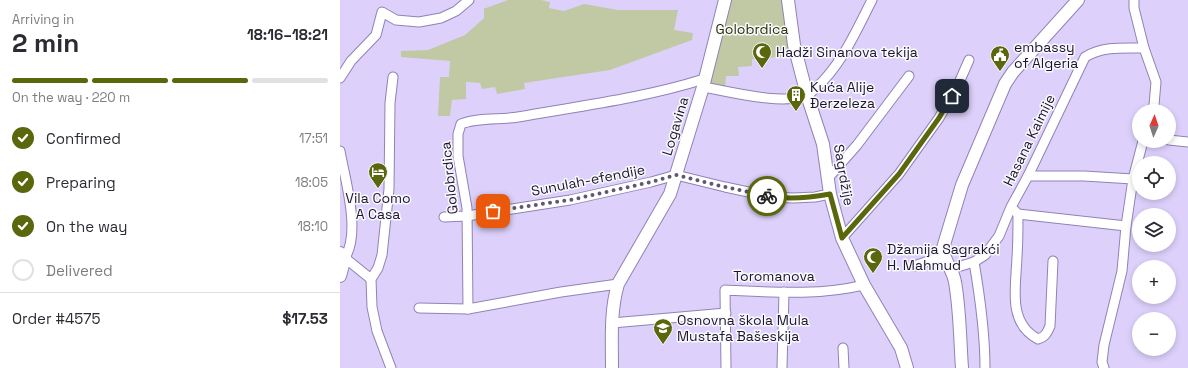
<!DOCTYPE html>
<meta charset="utf-8">
<style>
:root{--surface:#fff;--page:#f7f7f7;--text:#2b2b33;--muted:#7c7c81;--line:#e1e1e2;--accent:#5a670d}
body{margin:0;font-family:"Space Grotesk",sans-serif;background:var(--page);color:var(--text);height:100vh;display:flex;flex-direction:column;font-size:15px;white-space:nowrap}
*{box-sizing:border-box;margin:0}
p{font-size:13px;color:var(--muted)}
.icon{flex:none;width:22px;height:22px;fill:none;stroke:currentColor;stroke-width:2;stroke-linecap:round;stroke-linejoin:round}
.map{position:relative;flex:1;overflow:hidden}
.drawer{display:flex;flex-direction:column;background:var(--surface);width:340px}
.drawer>*{flex:none}
.needle{width:26px;rotate:3deg}
.tools{position:absolute;left:792px;top:104px;display:grid;gap:8px}
.tools a{display:grid;place-items:center;width:44px;height:44px;border-radius:50%;background:var(--surface);box-shadow:0 2px 6px #0003;font-size:20px}
.pin{position:absolute;display:grid;place-items:center;width:34px;height:34px;color:#fff;margin:-17px;border-radius:8px;box-shadow:0 2px 6px #0006}
.courier{position:absolute;display:grid;place-items:center;width:40px;height:40px;margin:-20px;border:3px solid #5a670d;border-radius:50%;background:#fff;color:#222;box-shadow:0 1px 5px #0007}
.head em{font-style:normal;font-weight:600}
.head div{display:flex;flex-direction:column-reverse}
.head{display:flex;align-items:center;justify-content:space-between;height:68px;padding:0 12px}
h1{font-size:26px;font-weight:600;line-height:30px}
.bar{display:grid;grid-template-columns:repeat(4,1fr);gap:6px 4px;align-content:center;height:48px;padding:0 12px}
.bar i{height:5px;border-radius:3px;background:var(--line)}
.bar .on{background:var(--accent)}
.bar p{grid-column:span 4}
.line{display:flex;align-items:center;gap:10px;padding:0 12px;border-top:1px solid var(--line)}
.line div{flex:1}
ol{padding:0 12px;list-style:none}
li{display:flex;align-items:center;gap:12px;height:44px}
li p{margin-inline-start:auto}
li .icon{padding:4px;border-radius:50%;background:var(--accent);color:#fff;stroke-width:4}
li:last-child{color:var(--muted)}
li i{width:22px;height:22px;border:2px solid var(--line);border-radius:50%}
main{display:flex;flex:1;min-height:0}
.map>svg:first-child{display:block}
.green{fill:#c0c9a4}
.lines{fill:none;stroke-linecap:round;stroke-linejoin:round}
.minor-casing{stroke:#9182b4;stroke-width:11}
.tertiary-casing{stroke:#9182b4;stroke-width:14}
.minor{stroke:#fff;stroke-width:9}
.tertiary{stroke:#fff;stroke-width:12}
.done{stroke:#605773;stroke-width:4;stroke-dasharray:0 7.2}
.route{stroke:#5a670d;stroke-width:5}
.labels{text-anchor:middle;stroke-width:3;stroke-linejoin:round;paint-order:stroke}
.park-label{font-size:14px;fill:#2a3102;stroke:#faf9ff}
.poi-label{font-size:14px;fill:#1c1629;stroke:#faf9ff;text-anchor:start}
.street-label{font-size:14px;fill:#1c1629;stroke:#faf9ff}
</style>
<main>
<section class="drawer">
<div class="head"><div><h1>2 min</h1><p>Arriving in</p></div><em>18:16–18:21</em></div>
<div class="bar"><i class="on"></i><i class="on"></i><i class="on"></i><i></i><p>On the way · 220 m</p></div>
<ol>
<li><svg class="icon" aria-label="check" viewBox="0 0 24 24"><path d="M5 12l5 5 9-10"/></svg>Confirmed<p>17:51</p></li>
<li><svg class="icon" aria-label="check" viewBox="0 0 24 24"><path d="M5 12l5 5 9-10"/></svg>Preparing<p>18:05</p></li>
<li><svg class="icon" aria-label="check" viewBox="0 0 24 24"><path d="M5 12l5 5 9-10"/></svg>On the way<p>18:10</p></li>
<li><i></i>Delivered</li>
</ol>
<div class="line" style="height:52px"><div>Order #4575</div><b>$17.53</b></div>
</section>
<div class="map">
<svg width="848" height="368" viewBox="0 0 848 368">
<rect width="100%" height="100%" fill="#ddd1fc"/>
<g class="green">
<path d="M168,0H201L210,2L209,8L224,11L244,4L278,10H338L334,30L353,33L352,40L270,70L184,83L185,89L157,94L155,87L142,89L140,83L126,82V99L112,100L110,116H98L100,77H109L110,61L61,57V51L88,50L125,35L144,18V8H146Z"/>
<path d="M389,0H447L454,56L412,59V66L398,67L399,76H386L385,88L369,84Z"/>
</g>
<g class="lines">
<defs>
<g id="minor">
<path d="M794,0V8L804,48L816,82L814,105L812,111"/>
<path d="M0,78L11,61L36,35L42,12L56,20L79,22L101,18L116,11L129,0"/>
<path d="M363,87C388,91 443,106 466,95C470,94 473,90 476,88C502,64 516,31 532,0"/>
<path d="M829,140L848,142"/>
<path d="M0,151C5,180 23,237 2,262"/>
<path d="M688,176H744L793,179"/>
<path d="M488,178L517,145L569,76"/>
<path d="M674,210L678,214L786,226"/>
<path d="M678,214C678,228 678,243 677,257C676,286 667,323 698,339C705,337 707,333 710,326L713,261"/>
<path d="M104,217L127,216L230,200L311,182L336,175L385,187L432,197L453,198L475,197L490,194"/>
<path d="M502,238L559,174L599,118L618,85L629,60"/>
<path d="M5,258L31,279"/>
<path d="M634,262C640,297 645,332 645,368"/>
<path d="M574,266L603,256"/>
<path d="M611,269L634,262L645,255L659,236L671,207L688,176L745,57C763,46 784,48 804,48"/>
<path d="M79,308L128,309L221,292L278,284"/>
<path d="M128,309L127,208L118,156V134L121,124C138,117 160,120 178,117C240,106 304,98 364,79"/>
<path d="M272,323L386,313"/>
<path d="M503,348L504,368"/>
<path d="M51,368L37,331L32,307L31,279L38,268L42,255L49,189L50,103L53,77"/>
<path d="M386,368L385,290C431,292 479,296 524,285"/>
<path d="M442,368L444,292"/>
<path d="M764,368L762,362L764,345L782,271L786,226L793,179L803,141"/>
</g>
<g id="tertiary">
<path d="M448,0L454,45L467,95L483,144L490,194L502,238L524,285L561,348L567,368"/>
<path d="M0,253L5,258L0,276"/>
<path d="M272,368C272,340 270,311 278,284L330,194L363,87L385,0"/>
<path d="M622,368C620,340 620,310 615,282C613,269 603,260 603,248L622,185L665,84L673,72L738,0"/>
</g>
</defs>
<use href="#minor" class="minor-casing"/>
<use href="#tertiary" class="tertiary-casing"/>
<use href="#minor" class="minor"/>
<use href="#tertiary" class="tertiary"/>
</g>
<g class="lines">
<path class="done" d="M153,211L230,200L311,182L336,175L385,187L427,196"/>
<path class="route" d="M427,196C448,200 469,198 490,194L502,238L559,174L599,118L612,96"/>
</g>
<defs>
<symbol id="mosque-pin" viewBox="-11 -11 22 30"><path d="M0 17L-7.5 6A9.5 9.5 0 1 1 7.5 6Z" fill="#5a670d" stroke="#faf9ff"/><path d="M3.5-4.9A6 6 0 1 0 3.5 4.9A5 5 0 1 1 3.5-4.9Z" fill="#fff"/></symbol>
<symbol id="civic-pin" viewBox="-11 -11 22 30"><path d="M0 17L-7.5 6A9.5 9.5 0 1 1 7.5 6Z" fill="#5a670d" stroke="#faf9ff"/><path d="M-.6-6.5H3V-4.5H.6V-3L4-1V1h2V6H-6V1h2V-1L-.6-3ZM-1.2 2.5V6h2.4V2.5Z" fill="#fff"/></symbol>
<symbol id="building-pin" viewBox="-11 -11 22 30"><path d="M0 17L-7.5 6A9.5 9.5 0 1 1 7.5 6Z" fill="#5a670d" stroke="#faf9ff"/><path d="M-4-6H4V6H1V3H-1V6H-4ZM-2.5-4.3h1.7v1.8h-1.7ZM.8-4.3h1.7v1.8H.8ZM-2.5-1h1.7V.8h-1.7ZM.8-1h1.7V.8H.8Z" fill="#fff"/></symbol>
<symbol id="hotel-pin" viewBox="-11 -11 22 30"><path d="M0 17L-7.5 6A9.5 9.5 0 1 1 7.5 6Z" fill="#5a670d" stroke="#faf9ff"/><path d="M-6-4.5h1.5V1H6V5H4.5V3h-9V5H-6ZM-4 0a1.8 1.8 0 1 1 3.6 0ZM.5 0V-2.5h3Q6-2.5 6 0Z" fill="#fff"/></symbol>
<symbol id="school-pin" viewBox="-11 -11 22 30"><path d="M0 17L-7.5 6A9.5 9.5 0 1 1 7.5 6Z" fill="#5a670d" stroke="#faf9ff"/><path d="M0-5L7-2L0 1L-7-2ZM-4 1L0 2.5L4 1V4Q0 6-4 4Z" fill="#fff"/></symbol>
</defs>
<g fill-rule="evenodd">
<use href="#mosque-pin" x="411" y="41" width="22" height="30"/>
<use href="#civic-pin" x="649" y="44" width="22" height="30"/>
<use href="#building-pin" x="445" y="84" width="22" height="30"/>
<use href="#hotel-pin" x="27" y="161" width="22" height="30"/>
<use href="#mosque-pin" x="522" y="246" width="22" height="30"/>
<use href="#school-pin" x="312" y="317" width="22" height="30"/>
</g>
<g class="labels">
<g class="park-label">
<text x="412" y="34">Golobrdica</text>
</g>
<g class="poi-label">
<text x="674" y="52">embassy<tspan x="674" dy="16">of Algeria</tspan></text>
<text x="436" y="57">Hadži Sinanova tekija</text>
<text x="470" y="92">Kuća Alije<tspan x="470" dy="16">Đerzeleza</tspan></text>
<text x="38" y="203" text-anchor="middle">Vila Como<tspan x="38" dy="16">A Casa</tspan></text>
<text x="547" y="254">Džamija Sagrakći<tspan x="547" dy="16">H. Mahmud</tspan></text>
<text x="337" y="325">Osnovna škola Mula<tspan x="337" dy="16">Mustafa Bašeskija</tspan></text>
</g>
<g class="street-label">
<text transform="translate(335 126) rotate(-73)" y="5">Logavina</text>
<text transform="translate(689 140) rotate(-64)" y="5">Hasana Kaimije</text>
<text transform="translate(504 175) rotate(80)" y="5">Sagrdžije</text>
<text transform="translate(109 178) rotate(-96)" y="5">Golobrdica</text>
<text transform="translate(248 180) rotate(-11)" y="5">Sunulah-efendije</text>
<text x="434" y="281">Toromanova</text>
</g>
</g>
</svg>
<div class="tools">
<a><svg class="needle" viewBox="-14 -14 28 28"><path d="M0-13l5 13h-10z" fill="#e53935"/><path d="M0 13l5-13h-10z" fill="#7c7c81"/></svg></a>
<a><svg class="icon" aria-label="locate" viewBox="0 0 24 24"><circle cx="12" cy="12" r="6"/><path d="M12 2v4M12 18v4M2 12h4M18 12h4"/></svg></a>
<a><svg class="icon" aria-label="layers" viewBox="0 0 24 24"><path d="M12 4l9 5-9 5-9-5zM3 14l9 5 9-5"/></svg></a>
<a>+</a>
<a>−</a>
</div>
<div class="pin" style="left:153px;top:211px;background:#ea580c"><svg class="icon" aria-label="bag" viewBox="0 0 24 24"><path d="M5 8h14l-1 12H6zM9 8a3 3 0 0 1 6 0"/></svg></div>
<div class="pin" style="left:612px;top:96px;background:#1f2937"><svg class="icon" aria-label="home" viewBox="0 0 24 24"><path d="M3 11l9-7 9 7M6 9v11h12V9"/></svg></div>
<div class="courier" style="left:427px;top:196px"><svg class="icon" aria-label="bike" viewBox="0 0 24 24"><circle cx="6" cy="16" r="4"/><circle cx="18" cy="16" r="4"/><path d="M6 16l4-8h5l3 8M10 8l3 8H6M13 5h3"/></svg></div>
</div>
</main>
